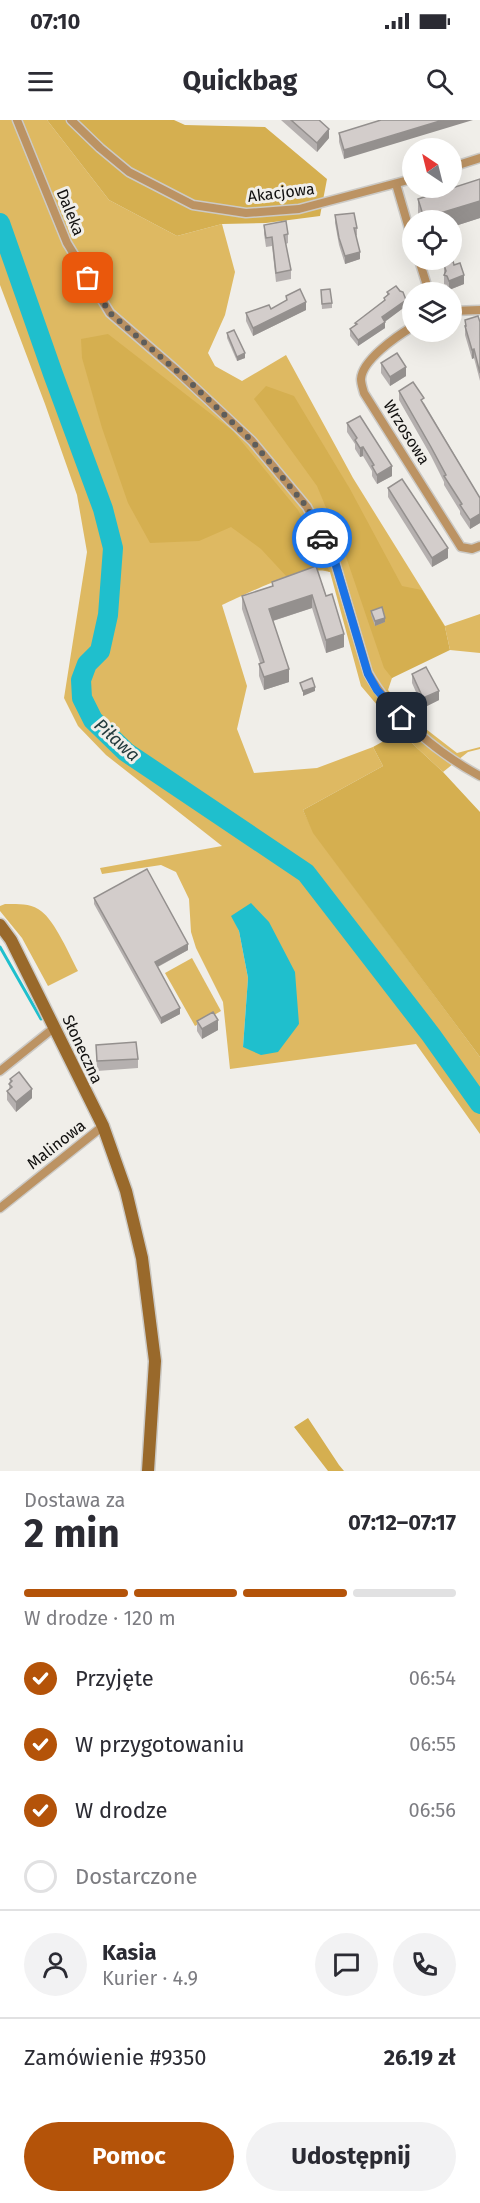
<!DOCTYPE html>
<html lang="pl">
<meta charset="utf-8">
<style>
:root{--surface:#fff;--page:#f2f2f3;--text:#2b2b33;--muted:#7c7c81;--line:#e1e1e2;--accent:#b45309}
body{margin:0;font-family:"Fira Sans",sans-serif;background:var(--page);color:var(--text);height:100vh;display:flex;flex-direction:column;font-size:22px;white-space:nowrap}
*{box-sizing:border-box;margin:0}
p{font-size:20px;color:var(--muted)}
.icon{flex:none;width:33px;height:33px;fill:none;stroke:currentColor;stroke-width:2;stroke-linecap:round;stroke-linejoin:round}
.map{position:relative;height:1351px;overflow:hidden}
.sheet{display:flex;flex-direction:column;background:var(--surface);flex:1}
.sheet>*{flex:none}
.needle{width:39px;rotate:325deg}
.fabs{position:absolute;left:402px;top:18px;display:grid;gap:12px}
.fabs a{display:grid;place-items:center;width:60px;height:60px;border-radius:50%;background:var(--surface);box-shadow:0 6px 24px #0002;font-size:30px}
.pin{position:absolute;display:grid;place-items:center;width:51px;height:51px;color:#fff;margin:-26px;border-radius:12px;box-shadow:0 3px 9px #0006}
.courier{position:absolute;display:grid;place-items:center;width:60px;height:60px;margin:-30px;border:4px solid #1a73e8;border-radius:50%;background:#fff;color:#222;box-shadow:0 2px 8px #0007}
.overview em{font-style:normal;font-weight:700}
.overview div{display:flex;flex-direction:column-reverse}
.overview{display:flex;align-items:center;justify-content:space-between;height:102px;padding:0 24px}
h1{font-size:39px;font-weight:700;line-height:45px}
.bar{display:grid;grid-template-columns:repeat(4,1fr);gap:9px 6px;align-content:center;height:72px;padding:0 24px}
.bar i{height:8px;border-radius:4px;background:var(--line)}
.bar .active{background:var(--accent)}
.bar p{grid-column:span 4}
.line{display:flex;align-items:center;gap:15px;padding:0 24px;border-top:2px solid var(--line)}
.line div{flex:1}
.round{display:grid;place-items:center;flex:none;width:63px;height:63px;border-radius:32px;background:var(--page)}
ol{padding:0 24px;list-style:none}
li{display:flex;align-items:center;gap:18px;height:66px}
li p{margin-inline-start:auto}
li .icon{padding:6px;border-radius:50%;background:var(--accent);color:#fff;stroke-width:4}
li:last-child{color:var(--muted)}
li i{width:33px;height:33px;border:3px solid var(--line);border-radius:50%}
.button{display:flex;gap:12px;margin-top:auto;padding:12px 24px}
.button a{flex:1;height:69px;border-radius:36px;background:var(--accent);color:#fff;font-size:24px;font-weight:700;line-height:69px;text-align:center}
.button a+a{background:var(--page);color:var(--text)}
.status{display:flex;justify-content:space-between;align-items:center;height:42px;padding:0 30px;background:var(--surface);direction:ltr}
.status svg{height:16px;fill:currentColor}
header{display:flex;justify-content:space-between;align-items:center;height:78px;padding:0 24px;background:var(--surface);font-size:27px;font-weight:700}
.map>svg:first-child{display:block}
.green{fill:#deb962;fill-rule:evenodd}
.forest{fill:#d5af50}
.water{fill:#1fbfcd}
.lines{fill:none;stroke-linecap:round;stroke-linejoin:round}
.stream{stroke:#1fbfcd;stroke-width:3}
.river{stroke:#1fbfcd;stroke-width:20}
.street-casing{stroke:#cccac6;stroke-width:11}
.secondary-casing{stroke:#cccac6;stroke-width:15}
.street{stroke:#bc9363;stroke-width:8}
.secondary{stroke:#99692b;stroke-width:12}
.wall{fill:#b5b0af}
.shaded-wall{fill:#94908e}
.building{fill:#d3cdcb;stroke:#94908e;stroke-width:1.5}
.done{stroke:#5e5d5b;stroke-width:6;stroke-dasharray:0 10.8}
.route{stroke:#1a73e8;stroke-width:8}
.labels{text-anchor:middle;stroke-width:6;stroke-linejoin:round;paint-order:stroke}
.street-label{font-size:16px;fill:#100f0e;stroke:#f0eee9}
.water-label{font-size:18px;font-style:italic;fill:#243c3e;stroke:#f0eee9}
</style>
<div class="status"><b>07:10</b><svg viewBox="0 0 49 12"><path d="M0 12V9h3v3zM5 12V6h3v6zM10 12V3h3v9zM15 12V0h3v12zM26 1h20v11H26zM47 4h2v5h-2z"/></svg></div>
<header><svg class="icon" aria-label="menu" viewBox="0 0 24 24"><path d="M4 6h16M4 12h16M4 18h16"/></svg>Quickbag<svg class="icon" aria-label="search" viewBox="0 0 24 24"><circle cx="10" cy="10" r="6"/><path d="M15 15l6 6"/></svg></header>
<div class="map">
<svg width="480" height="1351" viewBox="0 0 480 1351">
<rect width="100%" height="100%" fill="#f0eee9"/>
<g class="green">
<path d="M0,0H47L109,80L177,116L222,104L235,152L225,195L208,233L215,246L242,261L286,235L353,358L445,506L480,494V533L450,530L445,507L392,558L388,570L413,599L457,633L480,627V629L468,632L443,652L400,612L361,566L330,452C306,443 246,474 222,485L247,566L237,609L254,653L317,648L373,627L383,646L303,690L314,713L480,937V1014L416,924L230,949L223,882L196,828L191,812L189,779L176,752L161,745L102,754L100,748L222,726L106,635L78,606L64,578L87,432L77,375L45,284L0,165ZM232,796L299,904L243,927L248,858L239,811Z"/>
<path d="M5,784C16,784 32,783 41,791C55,801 70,836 78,851L48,866L22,818L0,791V786Z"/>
<path d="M192,838L221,891L195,906L165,853Z"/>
</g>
<g class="forest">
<path d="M47,0H174L185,5L265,7L327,59L320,96L266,103L222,104L177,116L109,80Z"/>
<path d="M108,214L233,311L298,390L330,452L323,449L287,457L261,429L231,407L199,421L150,423L128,383L102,308L82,238L81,219Z"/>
<path d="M266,266L294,276L350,369L402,466L422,470L445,507L450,530L392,558L384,548L344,431L317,366L254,279Z"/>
<path d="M400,612L443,652L480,692V937L313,713L303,690L383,646L373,627Z"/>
<path d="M308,1298L339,1345L344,1351H328L294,1307Z"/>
</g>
<path class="water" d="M251,783L269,802L295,852L299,904L278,932L261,935L243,927L248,858L239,811L231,796Z"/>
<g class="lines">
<path class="stream" d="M0,827L41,899"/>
<path class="river" d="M0,103L53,254L103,389L113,428L108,495L100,531L87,544L81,560L82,578L93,600L126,632L306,753L431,915L480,984"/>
<defs>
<g id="street">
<path d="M17,0L67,123L110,193L176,250L252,321L307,387L335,442L368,553C391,595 439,634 480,656"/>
<path d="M71,0L100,28L129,52L193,85L246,93L299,89L412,59"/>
<path d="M452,47L480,38"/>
<path d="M396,64L412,119"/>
<path d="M419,140L429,172"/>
<path d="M452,191L480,190"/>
<path d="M412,207C397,216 362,240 361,259C361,264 363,269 364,273L461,427L472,429L480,426"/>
<path d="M0,951L55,907"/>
<path d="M0,1088L103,1006"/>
</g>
<path id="secondary" d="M0,805L11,820L103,1006L126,1071L142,1138L155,1241L148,1351"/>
</defs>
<use href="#street" class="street-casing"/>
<use href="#secondary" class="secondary-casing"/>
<use href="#street" class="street"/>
<use href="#secondary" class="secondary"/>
</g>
<g class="wall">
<path d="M281,0H319L329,18L317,32Z"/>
<path d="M381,0L344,39L339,22V13Z"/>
<path d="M480,59V98L452,107V100H419L418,97V79Z"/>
<path d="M335,95L357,108V115L356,116L360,139L345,144L339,125L335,103Z"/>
<path d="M264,105L288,114V123L286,124L291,150V159L276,162L272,126L266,127L264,114Z"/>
<path d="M444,145L464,164L449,170L447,165L444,164Z"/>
<path d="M321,170L332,183V188L322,189Z"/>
<path d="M387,172L406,186L385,201V208L358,226L350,216V209L355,205V203L384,181V178L387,175Z"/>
<path d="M286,176L306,190L253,216L246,201V193L271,189L286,181Z"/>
<path d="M465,200L480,202V261L474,238L472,239L465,215Z"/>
<path d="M227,213L245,238L237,241L227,218Z"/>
<path d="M381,243L406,256L390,266L381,253Z"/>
<path d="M399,271L424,283L480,378V403L470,409L460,394V391L444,365V362L431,336L399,280Z"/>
<path d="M347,303L392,356L377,364L372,356V351L363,336L360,337L355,329V324L347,312Z"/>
<path d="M388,368L448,438L432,447L388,377Z"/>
<path d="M316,446L344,527L326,533L312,488L273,501L289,562L264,570L259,556V544L260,543L242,489V476L272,466V462Z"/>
<path d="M371,491L385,502L375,506L371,495Z"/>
<path d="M412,554L439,580L423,588L412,563Z"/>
<path d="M94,778L188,830L158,847L180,894L161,904L94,784Z"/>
<path d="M197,901L218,910L202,919L197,911Z"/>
<path d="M96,925L138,939V948L97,951Z"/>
<path d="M10,959L32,978L16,992L7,980V971L9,969Z"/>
</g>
<g class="shaded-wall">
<path d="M443,0H473L344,39V30Z"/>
<path d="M329,9V18L317,32V23Z"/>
<path d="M480,81V98L452,107V100H424V98Z"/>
<path d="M360,132V139L345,144V136Z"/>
<path d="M464,155V164L449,170V161Z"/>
<path d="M406,180V186L382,204V197Z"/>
<path d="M306,182V190L253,216V208Z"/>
<path d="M385,202V208L358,226V220Z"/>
<path d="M474,229V238L472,239V230Z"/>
<path d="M245,233V238L237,241V237Z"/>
<path d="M406,247V256L390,266V257Z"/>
<path d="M363,327V336L360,337V328Z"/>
<path d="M392,346V356L377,364V355Z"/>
<path d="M480,394V403L470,409V400Z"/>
<path d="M448,428V438L432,447V438Z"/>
<path d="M312,475V488L269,502V489Z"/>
<path d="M385,498V502L375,506V501Z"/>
<path d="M344,514V527L326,533V520Z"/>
<path d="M289,549V562L264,570V557Z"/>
<path d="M315,567V571L303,576V571Z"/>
<path d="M439,571V580L423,588V578Z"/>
<path d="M188,824V830L155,848V842Z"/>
<path d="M180,888V894L161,904V898Z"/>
<path d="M218,900V910L202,919V909Z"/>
<path d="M32,969V978L16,992V982Z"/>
</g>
<g class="building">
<path d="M291,0H319L329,9L317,23Z"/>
<path d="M381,0H443L344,30L339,13Z"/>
<path d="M480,59V81L424,98L418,79Z"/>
<path d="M354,93L357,108H354L360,132L345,136L339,118L335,95Z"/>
<path d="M286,101L288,114L284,115L291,150L276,153L272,117L266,118L264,105Z"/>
<path d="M453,141L454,145L460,143L464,155L449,161L447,156L444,155L446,151L444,145Z"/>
<path d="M396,166L400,171L403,172L406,180L382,197L385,202L358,220L350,209L357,204L355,203L385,180L384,178L389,174L387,172Z"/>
<path d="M300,169L306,182L253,208L246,193L269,185L271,189L287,180L286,176Z"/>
<path d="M330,169L332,183L322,184L321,170Z"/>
<path d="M478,196L480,202V253L474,229L472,230L465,206H466L465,200Z"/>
<path d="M234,210L245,233L237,237L227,213Z"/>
<path d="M397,233L406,247L390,257L381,243Z"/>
<path d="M413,262L424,278L421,280L480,378V394L470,400L460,385L462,384L444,356L446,355L431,327L399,271Z"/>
<path d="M360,296L392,346L377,355L372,346L374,345L363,327L360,328L355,320L357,318L347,303Z"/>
<path d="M402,359L448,428L432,438L388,368Z"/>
<path d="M316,446L326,476L332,474L344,514L326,520L312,475L269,489L289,549L264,557L259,544L264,542L242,476L273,466L272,462Z"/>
<path d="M382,487L385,498L375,501L371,491Z"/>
<path d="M426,547L439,571L423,578L412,554Z"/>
<path d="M312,558L315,567L303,571L300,563Z"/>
<path d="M147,749L188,824L155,842L180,888L161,898L94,778Z"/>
<path d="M213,892L218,900L202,909L197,901Z"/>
<path d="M136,922L138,939L97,941L96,925Z"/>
<path d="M19,952L32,969L16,982L7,971L12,967L9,964L12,961L10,959Z"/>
</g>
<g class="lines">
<path class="done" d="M88,158L110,193L192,264L252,321L307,387L322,418"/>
<path class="route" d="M322,418L335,442L368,554L377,570L402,598"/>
</g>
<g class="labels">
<g class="street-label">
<text transform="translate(281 72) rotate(-7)" y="6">Akacjowa</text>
<text transform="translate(71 92) rotate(68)" y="6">Daleka</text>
<text transform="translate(407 312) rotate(58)" y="6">Wrzosowa</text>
<text transform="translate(83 929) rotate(65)" y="6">Słoneczna</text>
<text transform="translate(56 1024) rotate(-38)" y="6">Malinowa</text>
</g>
<g class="water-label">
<text transform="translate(117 620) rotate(42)" y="6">Piława</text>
</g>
</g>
</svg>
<div class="fabs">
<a><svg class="needle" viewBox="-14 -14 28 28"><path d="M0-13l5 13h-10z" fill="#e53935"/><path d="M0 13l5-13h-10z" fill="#7c7c81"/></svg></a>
<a><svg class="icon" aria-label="locate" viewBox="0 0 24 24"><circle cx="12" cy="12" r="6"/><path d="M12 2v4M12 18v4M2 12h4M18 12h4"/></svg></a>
<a><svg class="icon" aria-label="layers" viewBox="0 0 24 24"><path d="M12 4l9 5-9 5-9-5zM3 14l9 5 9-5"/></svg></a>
</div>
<div class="pin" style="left:88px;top:158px;background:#ea580c"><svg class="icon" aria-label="bag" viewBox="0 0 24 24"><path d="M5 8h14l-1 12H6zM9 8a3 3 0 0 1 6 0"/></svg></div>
<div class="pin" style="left:402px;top:598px;background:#1f2937"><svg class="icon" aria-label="home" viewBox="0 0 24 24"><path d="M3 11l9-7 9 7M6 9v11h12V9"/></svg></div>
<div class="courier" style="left:322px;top:418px"><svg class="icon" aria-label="car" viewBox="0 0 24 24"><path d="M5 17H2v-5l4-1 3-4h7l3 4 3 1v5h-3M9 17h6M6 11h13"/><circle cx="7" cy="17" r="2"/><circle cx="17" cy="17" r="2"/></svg></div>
</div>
<section class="sheet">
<div class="overview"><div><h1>2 min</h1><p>Dostawa za</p></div><em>07:12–07:17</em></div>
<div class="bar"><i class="active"></i><i class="active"></i><i class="active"></i><i></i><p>W drodze · 120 m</p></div>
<ol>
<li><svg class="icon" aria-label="check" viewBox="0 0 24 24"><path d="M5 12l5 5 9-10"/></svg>Przyjęte<p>06:54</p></li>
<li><svg class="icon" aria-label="check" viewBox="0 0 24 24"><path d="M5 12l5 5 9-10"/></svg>W przygotowaniu<p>06:55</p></li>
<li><svg class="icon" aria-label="check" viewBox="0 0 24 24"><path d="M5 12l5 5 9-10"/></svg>W drodze<p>06:56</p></li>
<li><i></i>Dostarczone</li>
</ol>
<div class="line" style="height:108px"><a class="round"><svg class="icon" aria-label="person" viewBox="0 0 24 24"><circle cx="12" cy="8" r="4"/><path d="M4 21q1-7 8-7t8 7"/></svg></a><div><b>Kasia</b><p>Kurier · 4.9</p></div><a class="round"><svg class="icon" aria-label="chat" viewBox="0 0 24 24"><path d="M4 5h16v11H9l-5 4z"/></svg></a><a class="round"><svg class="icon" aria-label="phone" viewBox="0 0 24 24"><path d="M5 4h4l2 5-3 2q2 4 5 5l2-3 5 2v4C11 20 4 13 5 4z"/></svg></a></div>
<div class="line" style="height:78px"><div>Zamówienie #9350</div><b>26.19 zł</b></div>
<div class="button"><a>Pomoc</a><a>Udostępnij</a></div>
</section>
